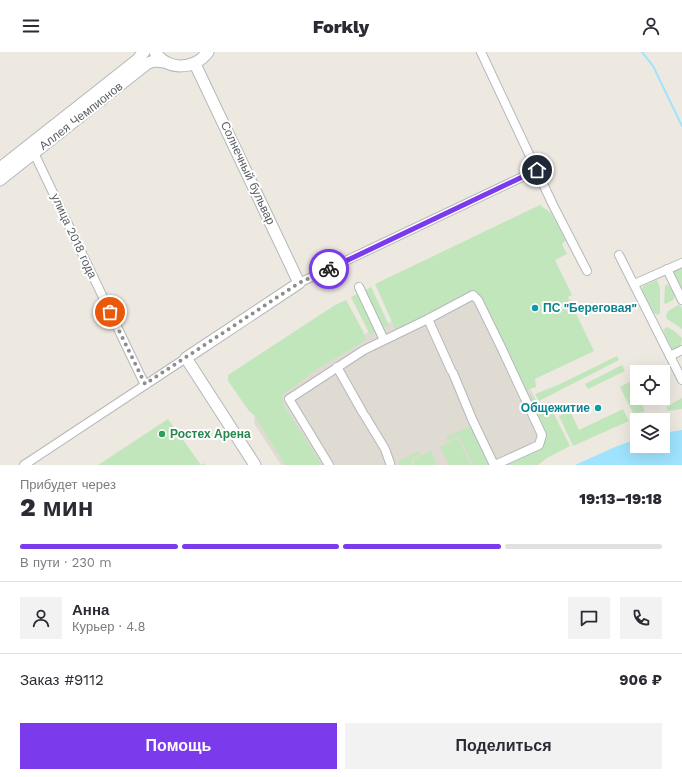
<!DOCTYPE html>
<html lang="ru">
<meta charset="utf-8">
<style>
:root{--surface:#fff;--page:#f2f2f3;--text:#2b2b33;--muted:#7c7c81;--line:#e1e1e2;--accent:#7c3aed}
body{margin:0;font-family:"Work Sans",sans-serif;background:var(--page);color:var(--text);height:100vh;display:flex;flex-direction:column;font-size:15px;white-space:nowrap}
*{box-sizing:border-box;margin:0}
p{font-size:13px;color:var(--muted)}
.icon{flex:none;width:22px;height:22px;fill:none;stroke:currentColor;stroke-width:2;stroke-linecap:round;stroke-linejoin:round}
.map{position:relative;height:413px;overflow:hidden}
.panel{display:flex;flex-direction:column;background:var(--surface);flex:1}
.panel>*{flex:none}
.tools{position:absolute;left:630px;top:313px;display:grid;gap:8px}
.tools a{display:grid;place-items:center;width:40px;height:40px;border-radius:0px;background:var(--surface);box-shadow:0 4px 16px #0002;font-size:20px}
.pin{position:absolute;display:grid;place-items:center;width:34px;height:34px;color:#fff;margin:-17px;border:2px solid #fff;border-radius:50%;box-shadow:0 1px 4px #0007}
.courier{position:absolute;display:grid;place-items:center;width:40px;height:40px;margin:-20px;border:3px solid #7c3aed;border-radius:50%;background:#fff;color:#222;box-shadow:0 1px 5px #0007}
.overview em{font-style:normal;font-weight:800}
.overview div{display:flex;flex-direction:column-reverse}
.overview{display:flex;align-items:center;justify-content:space-between;height:68px;padding:0 20px}
h1{font-size:26px;font-weight:800;line-height:30px}
.bar{display:grid;grid-template-columns:repeat(4,1fr);gap:6px 4px;align-content:center;height:48px;padding:0 20px}
.bar i{height:5px;border-radius:3px;background:var(--line)}
.bar .current{background:var(--accent)}
.bar p{grid-column:span 4}
.line{display:flex;align-items:center;gap:10px;padding:0 20px;border-top:1px solid var(--line)}
.line div{flex:1}
.round{display:grid;place-items:center;flex:none;width:42px;height:42px;border-radius:0px;background:var(--page)}
.button{display:flex;gap:8px;margin-top:auto;padding:8px 20px}
.button a{flex:1;height:46px;border-radius:0px;background:var(--accent);color:#fff;font-size:16px;font-weight:800;line-height:46px;text-align:center}
.button a+a{background:var(--page);color:var(--text)}
header{display:flex;justify-content:space-between;align-items:center;height:52px;padding:0 20px;background:var(--surface);font-size:18px;font-weight:800}
.map>svg:first-child{display:block}
.education{fill:#dfdad2}
.green{fill:#c2e6bc}
.water{fill:#9fe3ff}
.lines{fill:none;stroke-linecap:round;stroke-linejoin:round}
.stream{stroke:#9fe3ff;stroke-width:2}
.street-casing{stroke:#b4b8bc;stroke-width:10}
.secondary-casing{stroke:#b3b8bc;stroke-width:13}
.street{stroke:#fff;stroke-width:8}
.secondary{stroke:#fff;stroke-width:11}
.done{stroke:#8d8f8e;stroke-width:4;stroke-dasharray:0 7.2}
.route{stroke:#7c3aed;stroke-width:5}
.culture-dot{fill:#0f9aa8;stroke:#fff;stroke-width:1.5}
.leisure-dot{fill:#2e9e5b;stroke:#fff;stroke-width:1.5}
.labels{text-anchor:middle;stroke-width:4;stroke-linejoin:round;paint-order:stroke}
.street-label{font-size:12px;fill:#5a5f62;stroke:#fff}
.culture-label{font-size:12px;font-weight:bold;fill:#0d838f;stroke:#fff;text-anchor:start}
.leisure-label{font-size:12px;font-weight:bold;fill:#27864d;stroke:#fff;text-anchor:start}
</style>
<header><svg class="icon" aria-label="menu" viewBox="0 0 24 24"><path d="M4 6h16M4 12h16M4 18h16"/></svg>Forkly<svg class="icon" aria-label="person" viewBox="0 0 24 24"><circle cx="12" cy="8" r="4"/><path d="M4 21q1-7 8-7t8 7"/></svg></header>
<div class="map">
<svg width="682" height="413" viewBox="0 0 682 413">
<rect width="100%" height="100%" fill="#ede9e1"/>
<path class="education" d="M478,229L528,333L561,395L529,413H281L254,371L256,352L354,287Z"/>
<g class="green">
<path d="M540,153L551,161L566,188L562,192L567,202L555,208L572,243L568,245L594,299L535,327L536,335L524,339L477,243L396,279L375,232Z"/>
<path d="M682,213V242L672,219Z"/>
<path d="M657,228L660,236V261L658,263L654,261L642,238L643,234Z"/>
<path d="M667,232L671,236L675,244L673,248L666,252L664,251L665,234Z"/>
<path d="M371,235L389,273L382,276L364,239Z"/>
<path d="M357,242L376,280L370,283L351,245Z"/>
<path d="M346,248L363,279L366,288L319,316L284,342L282,347L285,355L322,413H285L255,364L249,359L228,329V323L335,253Z"/>
<path d="M680,252L682,257V277L667,267L666,264L668,259Z"/>
<path d="M667,275L673,278L682,286L681,294L674,298L671,296L663,278Z"/>
<path d="M617,304L619,308L539,349L535,342L560,332Z"/>
<path d="M622,313L625,319L588,337L585,332Z"/>
<path d="M631,329L637,341V346H639L645,359L634,363L620,335Z"/>
<path d="M531,342L539,355L548,350L570,394L547,406L538,413H503L541,394L544,384L526,345Z"/>
<path d="M682,346V357L668,359L666,355Z"/>
<path d="M623,357L629,369L573,394L559,364L570,359L579,378Z"/>
<path d="M168,367L201,413L204,411L205,413H98Z"/>
<path d="M468,375H473L490,413H473L459,384L448,389L446,385Z"/>
<path d="M458,386L471,413H449L440,395Z"/>
<path d="M419,399L421,402L411,407L413,413H397L399,409Z"/>
<path d="M431,399L437,413H415L413,408Z"/>
</g>
<path class="water" d="M682,378V413H575L615,395L637,387V394H663V381Z"/>
<g class="lines">
<path class="stream" d="M642,0L653,14L682,74"/>
<defs>
<g id="street">
<path d="M481,0L553,153L587,219"/>
<path d="M34,101L145,333"/>
<path d="M619,203L682,328"/>
<path d="M667,217L682,248"/>
<path d="M299,231L537,118"/>
<path d="M634,232L682,211"/>
<path d="M359,235L384,288"/>
<path d="M670,304L682,298"/>
<path d="M337,315L363,361"/>
<path d="M451,318L428,267L473,243L478,248L502,297L542,383L539,393L495,413"/>
<path d="M453,321L472,367L494,413"/>
<path d="M365,364L385,397L390,411"/>
<path d="M24,413L186,306"/>
<path d="M329,413L289,347L364,298L428,267"/>
</g>
<g id="secondary">
<path d="M155,0C168,19 194,18 208,0"/>
<path d="M195,12L299,231L186,306L255,413"/>
<path d="M0,116L137,8L144,0"/>
<path d="M0,128L148,11L154,9L165,10"/>
</g>
</defs>
<use href="#street" class="street-casing"/>
<use href="#secondary" class="secondary-casing"/>
<use href="#street" class="street"/>
<use href="#secondary" class="secondary"/>
</g>
<g class="lines">
<path class="done" d="M110,260L145,332L299,231L329,217"/>
<path class="route" d="M329,217L537,118"/>
</g>
<g class="culture-dot">
<circle cx="535" cy="256" r="4"/>
<circle cx="598" cy="356" r="4"/>
</g>
<circle class="leisure-dot" cx="162" cy="382" r="4"/>
<g class="labels">
<g class="street-label">
<text transform="translate(81 64) rotate(-38)" y="4">Аллея Чемпионов</text>
<text transform="translate(248 121) rotate(65)" y="4">Солнечный бульвар</text>
<text transform="translate(74 184) rotate(65)" y="4">улица 2018 года</text>
</g>
<g class="culture-label">
<text x="543" y="260">ПС "Береговая"</text>
<text x="590" y="360" text-anchor="end">Общежитие</text>
</g>
<g class="leisure-label">
<text x="170" y="386">Ростех Арена</text>
</g>
</g>
</svg>
<div class="tools">
<a><svg class="icon" aria-label="locate" viewBox="0 0 24 24"><circle cx="12" cy="12" r="6"/><path d="M12 2v4M12 18v4M2 12h4M18 12h4"/></svg></a>
<a><svg class="icon" aria-label="layers" viewBox="0 0 24 24"><path d="M12 4l9 5-9 5-9-5zM3 14l9 5 9-5"/></svg></a>
</div>
<div class="pin" style="left:110px;top:260px;background:#ea580c"><svg class="icon" aria-label="bag" viewBox="0 0 24 24"><path d="M5 8h14l-1 12H6zM9 8a3 3 0 0 1 6 0"/></svg></div>
<div class="pin" style="left:537px;top:118px;background:#1f2937"><svg class="icon" aria-label="home" viewBox="0 0 24 24"><path d="M3 11l9-7 9 7M6 9v11h12V9"/></svg></div>
<div class="courier" style="left:329px;top:217px"><svg class="icon" aria-label="bike" viewBox="0 0 24 24"><circle cx="6" cy="16" r="4"/><circle cx="18" cy="16" r="4"/><path d="M6 16l4-8h5l3 8M10 8l3 8H6M13 5h3"/></svg></div>
</div>
<section class="panel">
<div class="overview"><div><h1>2 мин</h1><p>Прибудет через</p></div><em>19:13–19:18</em></div>
<div class="bar"><i class="current"></i><i class="current"></i><i class="current"></i><i></i><p>В пути · 230 m</p></div>
<div class="line" style="height:72px"><a class="round"><svg class="icon" aria-label="person" viewBox="0 0 24 24"><circle cx="12" cy="8" r="4"/><path d="M4 21q1-7 8-7t8 7"/></svg></a><div><b>Анна</b><p>Курьер · 4.8</p></div><a class="round"><svg class="icon" aria-label="chat" viewBox="0 0 24 24"><path d="M4 5h16v11H9l-5 4z"/></svg></a><a class="round"><svg class="icon" aria-label="phone" viewBox="0 0 24 24"><path d="M5 4h4l2 5-3 2q2 4 5 5l2-3 5 2v4C11 20 4 13 5 4z"/></svg></a></div>
<div class="line" style="height:52px"><div>Заказ #9112</div><b>906 ₽</b></div>
<div class="button"><a>Помощь</a><a>Поделиться</a></div>
</section>
